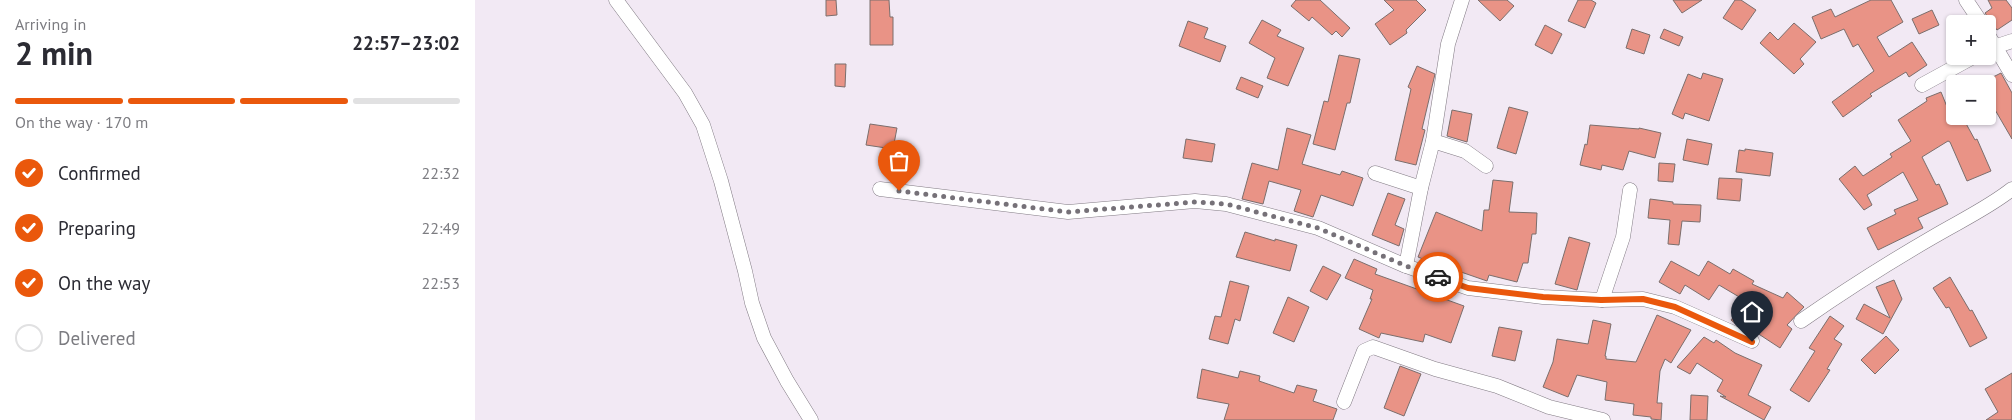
<!DOCTYPE html>
<meta charset="utf-8">
<style>
:root{--surface:#fff;--page:#f2f2f3;--text:#2b2b33;--muted:#7c7c81;--line:#e1e1e2;--accent:#ea580c}
body{margin:0;font-family:"PT Sans",sans-serif;background:var(--page);color:var(--text);height:100vh;display:flex;flex-direction:column;font-size:19px;white-space:nowrap}
*{box-sizing:border-box;margin:0}
p{font-size:16px;color:var(--muted)}
.icon{flex:none;width:28px;height:28px;fill:none;stroke:currentColor;stroke-width:2;stroke-linecap:round;stroke-linejoin:round}
.map{position:relative;flex:1;overflow:hidden}
.panel{display:flex;flex-direction:column;background:var(--surface);width:475px}
.panel>*{flex:none}
.tools{position:absolute;left:1471px;top:15px;display:grid;gap:10px}
.tools a{display:grid;place-items:center;width:50px;height:50px;border-radius:5px;background:var(--surface);box-shadow:0 1px 4px #0004;font-size:25px}
.pin{position:absolute;display:grid;place-items:center;width:42px;height:42px;color:#fff;margin:-51px -21px;border-radius:50% 50% 50% 0;rotate:-45deg;box-shadow:0 0 5px #0007}
.pin .icon{rotate:45deg}
.courier{position:absolute;display:grid;place-items:center;width:50px;height:50px;margin:-25px;border:4px solid #ea580c;border-radius:50%;background:#fff;color:#222;box-shadow:0 1px 6px #0007}
.headline em{font-style:normal;font-weight:700}
.headline div{display:flex;flex-direction:column-reverse}
.headline{display:flex;align-items:center;justify-content:space-between;height:85px;padding:0 15px}
h1{font-size:32px;font-weight:700;line-height:38px}
.bar{display:grid;grid-template-columns:repeat(4,1fr);gap:8px 5px;align-content:center;height:60px;padding:0 15px}
.bar i{height:6px;border-radius:4px;background:var(--line)}
.bar .current{background:var(--accent)}
.bar p{grid-column:span 4}
ol{padding:0 15px;list-style:none}
li{display:flex;align-items:center;gap:15px;height:55px}
li p{margin-inline-start:auto}
li .icon{padding:5px;border-radius:50%;background:var(--accent);color:#fff;stroke-width:4}
li:last-child{color:var(--muted)}
li i{width:28px;height:28px;border:2px solid var(--line);border-radius:50%}
main{display:flex;flex:1;min-height:0}
.map>svg:first-child{display:block}
.building{fill:#e99386;stroke:#7b6e6c}
.lines{fill:none;stroke-linecap:round;stroke-linejoin:round}
.minor-casing{stroke:#827b84;stroke-width:15}
.minor{stroke:#fff;stroke-width:14}
.done{stroke:#767178;stroke-width:5;stroke-dasharray:0 9}
.route{stroke:#ea580c;stroke-width:6}
</style>
<main>
<section class="panel">
<div class="headline"><div><h1>2 min</h1><p>Arriving in</p></div><em>22:57–23:02</em></div>
<div class="bar"><i class="current"></i><i class="current"></i><i class="current"></i><i></i><p>On the way · 170 m</p></div>
<ol>
<li><svg class="icon" aria-label="check" viewBox="0 0 24 24"><path d="M5 12l5 5 9-10"/></svg>Confirmed<p>22:32</p></li>
<li><svg class="icon" aria-label="check" viewBox="0 0 24 24"><path d="M5 12l5 5 9-10"/></svg>Preparing<p>22:49</p></li>
<li><svg class="icon" aria-label="check" viewBox="0 0 24 24"><path d="M5 12l5 5 9-10"/></svg>On the way<p>22:53</p></li>
<li><i></i>Delivered</li>
</ol>
</section>
<div class="map">
<svg width="1537" height="420" viewBox="0 0 1537 420">
<rect width="100%" height="100%" fill="#f2e9f4"/>
<g class="building">
<path d="M351,0H361L362,15L351,16Z"/>
<path d="M395,0H414L415,17H418V45H395Z"/>
<path d="M821,0H845L875,28L867,37L861,31L857,35L837,17L834,21L816,6Z"/>
<path d="M909,0H941L951,10L931,30L932,33L915,45L900,24L919,10Z"/>
<path d="M1003,0H1032L1039,6L1025,21Z"/>
<path d="M1103,0H1116L1121,3L1110,28L1093,21Z"/>
<path d="M1198,0H1227L1207,13Z"/>
<path d="M1260,0H1266L1281,10L1267,30L1248,18Z"/>
<path d="M1396,0H1416L1428,22L1402,37L1414,57L1437,42L1452,65L1434,77L1431,72L1395,94L1397,96L1368,117L1357,102L1399,71L1383,44L1378,47L1369,29L1346,39L1337,17L1356,9L1360,17Z"/>
<path d="M1513,0H1531L1537,8V20L1522,30L1510,13L1517,8Z"/>
<path d="M1457,10L1464,25L1444,34L1437,19Z"/>
<path d="M787,20L806,30L802,36L829,48L813,86L792,78L800,58L774,43Z"/>
<path d="M713,21L733,28L729,38L751,46L745,62L704,46Z"/>
<path d="M1319,23L1341,42L1325,59L1329,64L1319,74L1285,43L1295,32L1303,40Z"/>
<path d="M1070,25L1087,34L1077,54L1060,45Z"/>
<path d="M1157,29L1175,35L1169,54L1151,48Z"/>
<path d="M1189,29L1208,37L1204,46L1185,38Z"/>
<path d="M864,55L885,59L875,103H872L860,150L838,144L849,101L853,102Z"/>
<path d="M360,64H371L370,87L360,86Z"/>
<path d="M942,66L960,74L947,129L950,130L941,165L920,160L936,89L933,87Z"/>
<path d="M1228,73L1248,79L1234,121L1210,113L1208,119L1197,114L1213,74L1226,79Z"/>
<path d="M1526,73L1537,93V139L1512,96V80Z"/>
<path d="M766,77L788,86L783,98L761,89Z"/>
<path d="M1466,92L1479,124L1488,118L1500,140L1502,139L1516,171L1492,181L1475,142L1473,141L1447,157L1461,185L1464,184L1473,204L1443,218L1448,228L1403,250L1392,228L1421,214L1419,210L1443,200L1428,172L1392,195L1397,205L1389,210L1364,179L1380,166L1388,176L1417,157L1415,154L1436,141L1423,120L1452,101L1451,98Z"/>
<path d="M1034,107L1053,112L1041,154L1022,148Z"/>
<path d="M977,110L997,114L992,142L972,136Z"/>
<path d="M395,124L422,128L418,149L391,145Z"/>
<path d="M1115,125L1164,129V128L1186,133L1180,158L1154,151L1148,170L1127,165L1126,170L1105,165L1110,144L1112,145Z"/>
<path d="M812,128L836,135L827,164L865,175L867,171L888,178L878,206L846,195L838,217L819,211L826,190L794,181L788,204L767,199L777,163L803,170Z"/>
<path d="M711,139L740,144L737,162L708,158Z"/>
<path d="M1212,139L1237,144L1233,165L1208,160Z"/>
<path d="M1270,149L1298,153L1295,176L1261,172L1264,150L1270,151Z"/>
<path d="M1184,163L1200,164L1198,182L1183,181Z"/>
<path d="M1244,178L1267,179L1265,201L1242,199Z"/>
<path d="M1018,180L1038,182L1034,212L1062,213L1061,234H1057L1053,263H1048L1042,282L1014,275L1012,281L986,272L985,274L943,257L961,212L1007,231L1009,210H1014Z"/>
<path d="M913,193L930,199L920,225L929,229L924,246L897,235Z"/>
<path d="M1175,199L1198,202V204L1226,205L1225,222L1207,221L1204,245L1193,244L1195,220L1173,218Z"/>
<path d="M770,232L800,241V239L822,245L815,271L761,257Z"/>
<path d="M1094,237L1115,243L1102,290L1080,284Z"/>
<path d="M879,259L902,269L900,274L989,306L976,343L950,334L948,342L906,333L904,338L884,329L897,299H895L898,290L870,278Z"/>
<path d="M1196,261L1224,276L1233,261L1255,274L1258,269L1279,281L1277,284L1308,298L1312,292L1329,307L1312,325L1317,329L1305,348L1276,329L1275,331L1262,325L1256,320L1271,301L1244,285L1234,300L1210,285L1205,294L1184,282Z"/>
<path d="M848,266L866,275L852,300L835,291Z"/>
<path d="M1475,277L1495,311L1497,310L1512,338L1495,347L1474,307L1471,308L1458,288Z"/>
<path d="M1419,280L1427,299L1408,334L1381,319L1389,304L1415,318L1401,287Z"/>
<path d="M755,281L774,286L765,321L760,319L753,344L734,339L740,316L746,317Z"/>
<path d="M813,297L834,307L819,342L798,333Z"/>
<path d="M1182,315L1216,330L1196,363L1190,359L1185,371L1182,403H1187L1186,420L1176,419V417L1158,415L1159,404L1130,400L1132,382L1102,375L1093,397L1068,387L1078,362L1082,339L1113,344L1118,320L1136,324L1130,356H1131V359L1161,362Z"/>
<path d="M1355,316L1369,326L1359,339L1367,344L1352,369L1355,370L1334,402L1315,390L1340,351L1334,348Z"/>
<path d="M1024,327L1047,331L1040,361L1017,356Z"/>
<path d="M1411,336L1424,350L1400,374L1386,360Z"/>
<path d="M1229,337L1239,343L1241,340L1260,353L1287,365L1273,395L1296,407L1289,420L1245,396L1251,397L1242,391L1248,380L1222,363L1215,374L1202,367Z"/>
<path d="M925,366L946,374L929,416L909,408Z"/>
<path d="M727,369L763,378L765,371L785,376L784,381L819,393L822,385L842,390L838,401L862,409L858,420H749L754,404L722,398Z"/>
<path d="M1537,373V420H1511L1523,412L1510,389Z"/>
<path d="M1216,395L1233,396L1232,420H1215Z"/>
</g>
<g class="lines">
<defs>
<g id="minor">
<path d="M141,0L210,93L228,125L246,181L270,271L277,303L289,338L312,381L336,420"/>
<path d="M1491,0L1507,24"/>
<path d="M1512,33L1537,75"/>
<path d="M1513,49L1537,41"/>
<path d="M1447,85L1500,56"/>
<path d="M958,141L990,151L1011,166"/>
<path d="M900,173L946,188"/>
<path d="M405,189L593,212L720,201L751,204L843,228L931,266L993,288L1068,297L1127,300L1168,299L1200,307L1277,341"/>
<path d="M931,266L946,188L958,141L973,44L987,0"/>
<path d="M1127,300L1148,237L1155,190"/>
<path d="M1326,321C1369,291 1413,263 1458,237C1485,221 1513,208 1537,189"/>
<path d="M869,402L889,351L898,347L960,369L1022,386L1074,407L1128,420"/>
</g>
</defs>
<use href="#minor" class="minor-casing"/>
<use href="#minor" class="minor"/>
</g>
<g class="lines">
<path class="done" d="M424,191L593,212L720,202L751,204L843,228L931,266L963,277"/>
<path class="route" d="M963,277L993,288L1068,297L1126,300L1168,299L1200,307L1277,342"/>
</g>
</svg>
<div class="tools">
<a>+</a>
<a>−</a>
</div>
<div class="pin" style="left:424px;top:191px;background:#ea580c"><svg class="icon" aria-label="bag" viewBox="0 0 24 24"><path d="M5 8h14l-1 12H6zM9 8a3 3 0 0 1 6 0"/></svg></div>
<div class="pin" style="left:1277px;top:342px;background:#1f2937"><svg class="icon" aria-label="home" viewBox="0 0 24 24"><path d="M3 11l9-7 9 7M6 9v11h12V9"/></svg></div>
<div class="courier" style="left:963px;top:277px"><svg class="icon" aria-label="car" viewBox="0 0 24 24"><path d="M5 17H2v-5l4-1 3-4h7l3 4 3 1v5h-3M9 17h6M6 11h13"/><circle cx="7" cy="17" r="2"/><circle cx="17" cy="17" r="2"/></svg></div>
</div>
</main>
